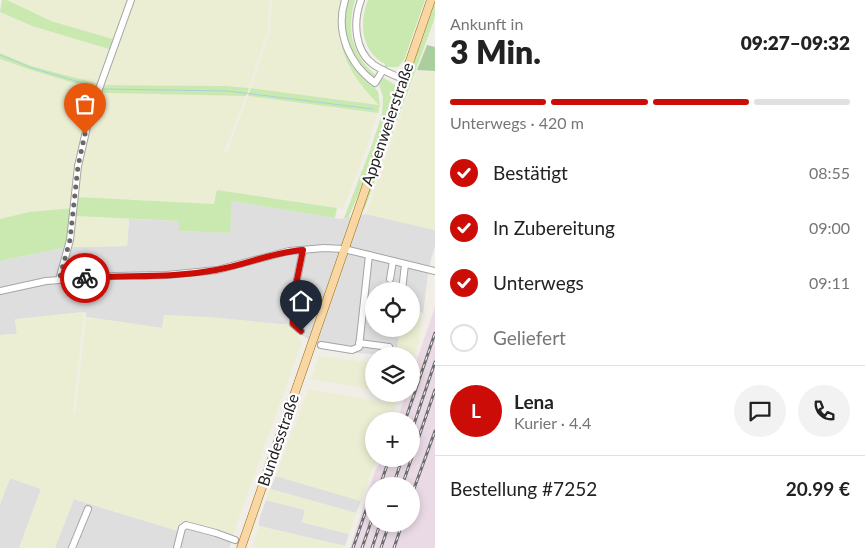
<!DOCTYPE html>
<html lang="de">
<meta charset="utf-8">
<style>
:root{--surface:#fff;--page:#f2f2f2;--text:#222;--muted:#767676;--line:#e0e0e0;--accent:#cb0c07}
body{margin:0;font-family:Lato,sans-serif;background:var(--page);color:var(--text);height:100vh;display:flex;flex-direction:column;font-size:19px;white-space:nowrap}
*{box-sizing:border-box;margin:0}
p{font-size:16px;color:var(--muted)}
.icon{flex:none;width:28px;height:28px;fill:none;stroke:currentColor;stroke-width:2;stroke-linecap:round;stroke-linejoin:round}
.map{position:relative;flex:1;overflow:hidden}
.panel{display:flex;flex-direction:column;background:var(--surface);width:430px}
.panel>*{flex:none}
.fabs{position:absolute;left:365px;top:282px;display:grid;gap:10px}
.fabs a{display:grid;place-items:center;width:55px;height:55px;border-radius:50%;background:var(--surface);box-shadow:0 2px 8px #0003;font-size:25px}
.pin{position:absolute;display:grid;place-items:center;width:42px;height:42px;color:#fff;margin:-51px -21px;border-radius:50% 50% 50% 0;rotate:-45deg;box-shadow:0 0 5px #0007}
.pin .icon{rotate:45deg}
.courier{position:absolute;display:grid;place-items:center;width:50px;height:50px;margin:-25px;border:4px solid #cb0c07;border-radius:50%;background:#fff;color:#222;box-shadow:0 1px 6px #0007}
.summary em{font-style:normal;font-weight:800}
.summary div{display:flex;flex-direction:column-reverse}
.summary{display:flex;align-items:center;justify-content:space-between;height:85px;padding:0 15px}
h1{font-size:32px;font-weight:800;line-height:38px}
.bar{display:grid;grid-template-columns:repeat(4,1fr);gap:8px 5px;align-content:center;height:60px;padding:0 15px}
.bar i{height:6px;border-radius:4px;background:var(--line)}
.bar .on{background:var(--accent)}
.bar p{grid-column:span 4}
.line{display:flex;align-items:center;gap:12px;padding:0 15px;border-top:1px solid var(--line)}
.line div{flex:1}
.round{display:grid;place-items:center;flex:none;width:52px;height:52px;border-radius:26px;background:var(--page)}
ol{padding:0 15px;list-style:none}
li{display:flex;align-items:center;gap:15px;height:55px}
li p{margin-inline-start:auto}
li .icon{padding:5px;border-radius:50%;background:var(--accent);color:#fff;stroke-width:4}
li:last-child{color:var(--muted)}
li i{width:28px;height:28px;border:2px solid var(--line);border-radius:50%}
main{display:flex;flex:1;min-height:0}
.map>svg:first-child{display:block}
.residential{fill:#dfdede}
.industrial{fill:#eadae6;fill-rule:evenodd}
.farmland{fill:#eceed4}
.grass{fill:#cae9b0}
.forest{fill:#abce9e}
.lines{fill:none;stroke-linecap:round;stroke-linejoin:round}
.stream{stroke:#aad0dd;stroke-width:1}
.minor-casing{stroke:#a5a5a5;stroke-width:8}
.major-casing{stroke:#986c05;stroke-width:9}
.minor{stroke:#fff;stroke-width:6}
.major{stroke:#f9d7a4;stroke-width:8}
.rail-casing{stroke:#6f6f6f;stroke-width:3}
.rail{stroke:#fff;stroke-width:1;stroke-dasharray:4;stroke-linecap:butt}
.done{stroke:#6a6967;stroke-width:5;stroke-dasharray:0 9}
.route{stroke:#cb0c07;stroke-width:6}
.labels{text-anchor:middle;stroke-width:4.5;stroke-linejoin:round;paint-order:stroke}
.street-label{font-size:16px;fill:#212121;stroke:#fff}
</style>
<main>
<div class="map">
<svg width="435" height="548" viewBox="0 0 435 548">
<rect width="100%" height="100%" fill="#f1eee8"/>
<g class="residential">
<path d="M232,201L341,219L366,214L435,230V245L429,267L423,313H411V291H374V329H400L396,356L347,352L320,346L295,331L290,325L164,315L162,328L86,317V313L84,312L15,320L17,334L0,335V261L67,247L127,246L129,219L179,221V231L229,233Z"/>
<path d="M276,476L361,501L356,513L270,489Z"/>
<path d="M10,478L41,489L19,548H0V504Z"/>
<path d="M73,499L178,531L180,524L216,535L232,541L229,548H55Z"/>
<path d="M266,500L305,510L302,522L349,534L345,546L259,526V520Z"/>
</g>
<path class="industrial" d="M435,307V548H350L375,471L382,459H411V421H397L406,394H411V378ZM374,486H411V524H374Z"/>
<g class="farmland">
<path d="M7,0H130L116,40L51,21Z"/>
<path d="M133,0H270L268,31L249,88L226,86L102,85Z"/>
<path d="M272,0H343V53L349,68L367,92L380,105L251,88L270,31Z"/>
<path d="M0,12L32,26L112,50L99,84L31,66L0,53Z"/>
<path d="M0,59L31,70L97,90L93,100L73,208L29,212L0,219Z"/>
<path d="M417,70L435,71V230L366,214Z"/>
<path d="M100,92L246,96L224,152L227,153L248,96L378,113L366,150L343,209L218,190L215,204L77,197L79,174L93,110Z"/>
<path d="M75,216L129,219L127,246L70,247Z"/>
<path d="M84,312L73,413L75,414L86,317L162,328L164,322V315L210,317L290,325L301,340V344L233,535L231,536L181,522L179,531L74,499L55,548H19L41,489L10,478L0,504V335L17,334L15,319Z"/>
<path d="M411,312H422L418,344L411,363V356H396L400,329H411Z"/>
<path d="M319,356L374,363V390L311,379Z"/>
<path d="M308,389L387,403L389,394H400L390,421H374V459H376L361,501L276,476Z"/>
<path d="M270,489L356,513L349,534L302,522L305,510L266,500Z"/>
<path d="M259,526L345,546L344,548H252Z"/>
</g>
<g class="grass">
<path d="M2,0H7L51,21L116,40L112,50L32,26L0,12Z"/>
<path d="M347,0H355C346,30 352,56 377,76L375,79L372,78C353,57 336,30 347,0Z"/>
<path d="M368,0H425L404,60L398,67H385V64C361,51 359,23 368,0Z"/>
<path d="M435,3V16L433,23L365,208L362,211Z"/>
<path d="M341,42L378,92L380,105L378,113L248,96L251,88L379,105C362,87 345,67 341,42Z"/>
<path d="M0,53L31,66L99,84L97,90L31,70L0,59Z"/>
<path d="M384,78L395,85L393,100L365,179L348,218H344L372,145L382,114L383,97L379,84L381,79Z"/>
<path d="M102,85L226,86L249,88L246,96L108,93L100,92Z"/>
<path d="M217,190L337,208L335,218L232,201L230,233L179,231V221L75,216L77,197L214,204Z"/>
<path d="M73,208L67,247L0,261V219L29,212Z"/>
</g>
<path class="forest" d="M427,45L435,47V71L417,70Z"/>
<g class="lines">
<g class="stream">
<path d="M0,55L32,68L96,87"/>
<path d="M103,89L228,91L373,109"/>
</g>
<defs>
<g id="minor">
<path d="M345,0C335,32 349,64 375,83L383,70"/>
<path d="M361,0C353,21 354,51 374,65C383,71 393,75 403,79"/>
<path d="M390,279L393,261"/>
<path d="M59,280L70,240L78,166L90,114L131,0"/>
<path d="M0,291L46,281L114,276L167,275L217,270L289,251L324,248L344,249L435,271"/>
<path d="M402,291L405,264"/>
<path d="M301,331L293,324V299L303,250"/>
<path d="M359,343L389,347"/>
<path d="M321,345L352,350L359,347L369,255"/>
<path d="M72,548L88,509"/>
<path d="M177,548L182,528L186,525L216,533L235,540"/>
</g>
<path id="major" d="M241,548L431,0"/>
</defs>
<use href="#minor" class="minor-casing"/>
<use href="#major" class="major-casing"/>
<use href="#minor" class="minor"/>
<use href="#major" class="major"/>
<defs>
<g id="rail">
<path d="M405,421L435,333"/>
<path d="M411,433L435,362"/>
<path d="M380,486L389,459"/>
<path d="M393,486L402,459"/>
<path d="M402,486L435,390"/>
<path d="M411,497L435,431"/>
<path d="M353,548L374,487"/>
<path d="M362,548L374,513"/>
<path d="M372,548L380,524"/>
<path d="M381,548L389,524"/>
<path d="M394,548L402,524"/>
</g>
</defs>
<use href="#rail" class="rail-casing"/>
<use href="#rail" class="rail"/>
</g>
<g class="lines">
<path class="done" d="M85,134L78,166L70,240L59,280L85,278"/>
<path class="route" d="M85,278C129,275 173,278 216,270C246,265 273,252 303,250L293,299V324L301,331"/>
</g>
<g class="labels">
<g class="street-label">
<text transform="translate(387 124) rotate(-71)" y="6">Appenweierstraße</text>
<text transform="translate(278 440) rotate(-71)" y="6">Bundesstraße</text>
</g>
</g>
</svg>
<div class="fabs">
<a><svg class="icon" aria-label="locate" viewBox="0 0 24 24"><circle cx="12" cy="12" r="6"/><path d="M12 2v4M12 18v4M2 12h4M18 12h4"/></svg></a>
<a><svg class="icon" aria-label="layers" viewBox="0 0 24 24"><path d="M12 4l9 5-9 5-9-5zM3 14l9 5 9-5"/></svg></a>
<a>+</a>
<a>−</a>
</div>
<div class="pin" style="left:85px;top:134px;background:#ea580c"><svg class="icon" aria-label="bag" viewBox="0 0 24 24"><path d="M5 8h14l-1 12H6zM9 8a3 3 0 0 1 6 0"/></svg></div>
<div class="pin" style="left:301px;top:331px;background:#1f2937"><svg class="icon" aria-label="home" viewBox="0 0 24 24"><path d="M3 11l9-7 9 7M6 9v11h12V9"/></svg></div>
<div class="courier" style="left:85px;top:278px"><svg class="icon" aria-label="bike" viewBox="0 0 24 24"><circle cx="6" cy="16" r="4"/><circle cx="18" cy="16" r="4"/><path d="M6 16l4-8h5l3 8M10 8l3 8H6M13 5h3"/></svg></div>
</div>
<section class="panel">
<div class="summary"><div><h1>3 Min.</h1><p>Ankunft in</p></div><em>09:27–09:32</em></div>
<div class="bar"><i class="on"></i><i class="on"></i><i class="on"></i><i></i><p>Unterwegs · 420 m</p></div>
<ol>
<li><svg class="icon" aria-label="check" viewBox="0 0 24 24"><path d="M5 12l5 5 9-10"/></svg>Bestätigt<p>08:55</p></li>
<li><svg class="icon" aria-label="check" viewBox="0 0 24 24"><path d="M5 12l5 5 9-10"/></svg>In Zubereitung<p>09:00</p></li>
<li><svg class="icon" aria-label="check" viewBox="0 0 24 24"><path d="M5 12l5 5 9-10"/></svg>Unterwegs<p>09:11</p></li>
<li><i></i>Geliefert</li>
</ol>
<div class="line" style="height:90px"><b class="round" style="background:var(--accent);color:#fff">L</b><div><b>Lena</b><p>Kurier · 4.4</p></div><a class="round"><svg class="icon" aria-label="chat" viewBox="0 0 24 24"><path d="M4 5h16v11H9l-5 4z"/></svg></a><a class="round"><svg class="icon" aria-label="phone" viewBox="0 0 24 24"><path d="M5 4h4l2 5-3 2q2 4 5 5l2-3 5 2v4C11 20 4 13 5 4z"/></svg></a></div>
<div class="line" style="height:65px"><div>Bestellung #7252</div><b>20.99 €</b></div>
</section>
</main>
